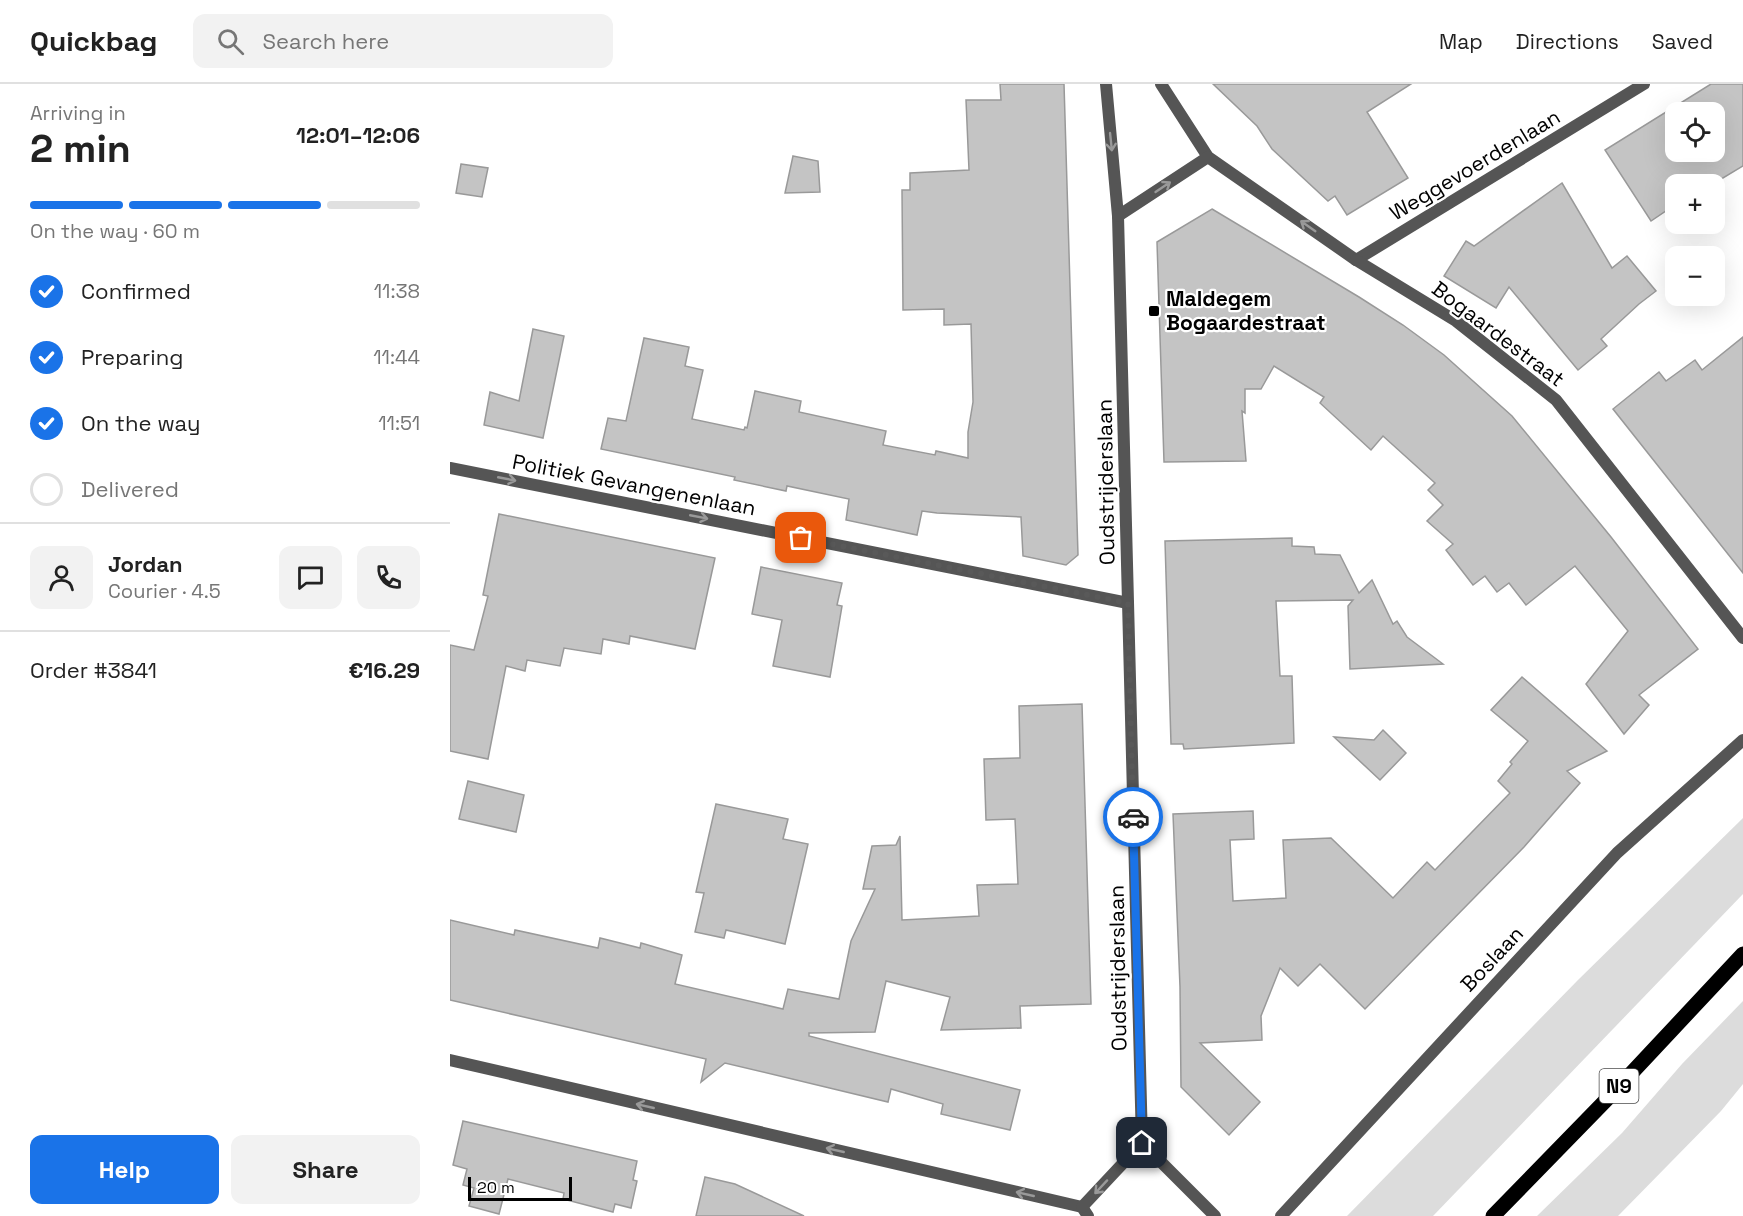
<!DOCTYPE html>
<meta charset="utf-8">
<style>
:root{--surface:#fff;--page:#f2f2f2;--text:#222;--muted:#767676;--line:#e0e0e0;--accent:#1a73e8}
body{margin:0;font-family:"Space Grotesk",sans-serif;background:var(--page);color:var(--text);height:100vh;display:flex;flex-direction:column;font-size:22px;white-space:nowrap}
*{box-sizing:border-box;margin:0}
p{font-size:20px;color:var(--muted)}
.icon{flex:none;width:33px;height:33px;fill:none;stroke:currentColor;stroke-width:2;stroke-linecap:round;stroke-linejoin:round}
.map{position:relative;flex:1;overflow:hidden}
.panel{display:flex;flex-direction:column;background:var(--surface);width:450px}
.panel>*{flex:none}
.fabs{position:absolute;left:1215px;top:18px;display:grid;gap:12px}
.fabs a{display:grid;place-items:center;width:60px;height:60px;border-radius:12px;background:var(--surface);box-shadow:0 6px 24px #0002;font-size:30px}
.scale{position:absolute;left:18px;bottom:15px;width:104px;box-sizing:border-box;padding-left:6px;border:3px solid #000;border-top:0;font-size:16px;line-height:21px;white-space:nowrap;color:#000;-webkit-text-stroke:4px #fff;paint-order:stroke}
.pin{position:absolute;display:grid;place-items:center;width:51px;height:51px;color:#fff;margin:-26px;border-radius:12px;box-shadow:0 3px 9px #0006}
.courier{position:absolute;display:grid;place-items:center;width:60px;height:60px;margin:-30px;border:4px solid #1a73e8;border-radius:50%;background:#fff;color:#222;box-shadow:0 2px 8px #0007}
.summary em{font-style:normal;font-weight:700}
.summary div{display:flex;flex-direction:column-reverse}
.summary{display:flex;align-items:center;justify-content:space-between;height:102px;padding:0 30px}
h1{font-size:39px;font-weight:700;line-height:45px}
.bar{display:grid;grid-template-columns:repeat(4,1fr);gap:9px 6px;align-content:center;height:72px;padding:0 30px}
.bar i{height:8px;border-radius:4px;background:var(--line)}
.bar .active{background:var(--accent)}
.bar p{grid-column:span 4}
.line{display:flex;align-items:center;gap:15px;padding:0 30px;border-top:2px solid var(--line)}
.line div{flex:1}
.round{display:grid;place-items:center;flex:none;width:63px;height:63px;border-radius:12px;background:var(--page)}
ol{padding:0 30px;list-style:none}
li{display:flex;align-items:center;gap:18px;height:66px}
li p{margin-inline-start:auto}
li .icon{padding:6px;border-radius:50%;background:var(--accent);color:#fff;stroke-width:4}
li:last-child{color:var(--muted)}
li i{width:33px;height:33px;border:3px solid var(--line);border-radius:50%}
.cta{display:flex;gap:12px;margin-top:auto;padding:12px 30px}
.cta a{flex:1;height:69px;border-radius:12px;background:var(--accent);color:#fff;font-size:24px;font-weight:700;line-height:69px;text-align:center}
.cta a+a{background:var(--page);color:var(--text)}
header{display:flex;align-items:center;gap:36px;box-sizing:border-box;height:84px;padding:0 30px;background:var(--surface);border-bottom:2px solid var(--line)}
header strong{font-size:28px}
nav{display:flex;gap:33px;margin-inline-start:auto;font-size:21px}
.search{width:420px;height:54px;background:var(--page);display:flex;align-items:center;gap:15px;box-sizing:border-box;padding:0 21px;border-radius:12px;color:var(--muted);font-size:22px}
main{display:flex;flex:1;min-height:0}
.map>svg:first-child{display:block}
.green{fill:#dcdcdc}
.building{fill:#c4c4c4;stroke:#999;stroke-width:1.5;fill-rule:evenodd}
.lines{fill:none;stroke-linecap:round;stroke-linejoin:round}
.minor{stroke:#555;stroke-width:12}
.tertiary{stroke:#555;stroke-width:12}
.primary{stroke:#000;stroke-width:15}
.oneway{stroke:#999}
.done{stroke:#595959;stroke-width:6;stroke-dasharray:0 10.8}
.route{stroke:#1a73e8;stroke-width:8}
.poi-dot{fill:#000;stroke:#fff;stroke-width:2}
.labels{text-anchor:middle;stroke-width:4.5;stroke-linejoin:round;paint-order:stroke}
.shield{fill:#fff;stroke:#4c4c4c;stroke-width:1.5}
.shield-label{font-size:20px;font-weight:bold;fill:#000}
.street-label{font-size:21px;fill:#000;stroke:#fff}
.poi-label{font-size:21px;font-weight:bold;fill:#000;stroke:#fff;text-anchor:start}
</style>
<header>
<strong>Quickbag</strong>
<div class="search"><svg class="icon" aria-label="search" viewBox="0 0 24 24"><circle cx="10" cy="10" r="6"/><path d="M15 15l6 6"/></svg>Search here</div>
<nav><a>Map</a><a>Directions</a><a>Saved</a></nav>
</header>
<main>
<section class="panel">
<div class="summary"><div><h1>2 min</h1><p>Arriving in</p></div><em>12:01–12:06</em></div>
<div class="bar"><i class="active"></i><i class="active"></i><i class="active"></i><i></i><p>On the way · 60 m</p></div>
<ol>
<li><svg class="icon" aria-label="check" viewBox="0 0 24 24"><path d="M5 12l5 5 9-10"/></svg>Confirmed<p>11:38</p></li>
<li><svg class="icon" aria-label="check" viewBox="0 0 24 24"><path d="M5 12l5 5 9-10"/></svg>Preparing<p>11:44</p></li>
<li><svg class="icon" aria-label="check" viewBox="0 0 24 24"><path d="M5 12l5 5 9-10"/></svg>On the way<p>11:51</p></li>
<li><i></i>Delivered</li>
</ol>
<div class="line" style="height:108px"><a class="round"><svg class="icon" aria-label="person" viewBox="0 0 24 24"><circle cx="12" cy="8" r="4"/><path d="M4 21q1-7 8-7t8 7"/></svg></a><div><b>Jordan</b><p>Courier · 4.5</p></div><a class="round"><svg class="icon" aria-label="chat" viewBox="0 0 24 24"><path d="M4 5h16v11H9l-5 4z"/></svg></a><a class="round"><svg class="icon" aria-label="phone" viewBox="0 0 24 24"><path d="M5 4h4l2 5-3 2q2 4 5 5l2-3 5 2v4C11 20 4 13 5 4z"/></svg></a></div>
<div class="line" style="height:78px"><div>Order #3841</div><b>€16.29</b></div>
<div class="cta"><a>Help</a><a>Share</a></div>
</section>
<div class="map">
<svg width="1293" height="1132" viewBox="0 0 1293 1132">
<rect width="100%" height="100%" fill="#fff"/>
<g class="green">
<path d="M1293,734V810L983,1132H897L1128,896Z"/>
<path d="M1293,917V1000L1271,1027L1168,1132H1087L1172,1049L1232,980Z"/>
</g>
<g class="building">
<path d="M550,0H614L628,471L616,481L573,472L571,433L487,429L472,427L467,451L396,436L399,415L337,402L336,407L284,396L285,393L151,365L158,334L176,337L194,254L239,263L235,282L253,286L242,335L294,346L295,343L297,344L305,307L351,317L349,328L436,347L433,361L485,371L486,367L518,374V348L523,318L521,240L494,241V225L453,226L452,106H460V89L519,86L516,16H551Z"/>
<path d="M763,0H961L917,28L958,94L897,131L885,112L878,117L822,65L807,42Z"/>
<path d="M1261,0H1293V82L1263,100H1226V120L1201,137L1155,66ZM1226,28H1264V68H1226Z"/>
<path d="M343,72L368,77L370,108L335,109Z"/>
<path d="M11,80L38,84L32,113L6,109Z"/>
<path d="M1112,99L1162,184L1177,172L1206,207L1189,220L1151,255L1157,262L1128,286L1059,203L1046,224L994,192L1016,157L1024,162Z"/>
<path d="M762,125L909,213L953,241L994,271L1062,332L1161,453L1248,565L1189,611L1199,621L1174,650L1136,600L1178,547L1125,482L1076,521L1059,499L1047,508L1035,492L1023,501L996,466L1003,460L977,437L993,421L978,406L985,399L933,352L921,366L870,319L874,313L824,282L811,305H795V329L792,327L796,377L714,378L707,158Z"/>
<path d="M83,245L114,252L93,354L34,341L40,308L69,317Z"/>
<path d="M1293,253V489L1163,325L1209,288L1216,297L1245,276L1252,286Z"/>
<path d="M49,430L265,474L245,565L180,552L179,560L153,555L151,570L114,564L110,582L77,576L75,587L56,582L38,675L0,667V561L24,566L38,512L33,511Z"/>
<path d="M842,454V462L864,463L865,470L890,471L909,509L922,496L943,540L947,537L957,553L993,580L900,585L898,522L903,516L826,517L830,592H842L844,659L734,665L733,660H721L715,457Z"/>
<path d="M311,483L392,499L387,521L392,522L380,593L323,582L332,536L302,530Z"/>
<path d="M1072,593L1157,667L1117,687L1130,699L1074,763L915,925L870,880L848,902L830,884L811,932L812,956L750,959L810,1018L779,1051L731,1003L730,903L723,730L803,727L804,755L780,756L783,817L836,814L833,756L881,754L943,814L977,778L985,786L1060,709L1048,697L1062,680L1060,678L1078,657L1041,626Z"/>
<path d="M632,620L641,920L570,922L571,944L491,946L500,913L436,897L425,948L359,949V952L570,1006L560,1046L491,1030L493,1020L441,1005L438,1018L275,979L251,998L256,975L0,916V836L64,851L65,846L148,864L150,854L190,864L191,859L232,871L225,900L333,925L338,905L389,915L401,857L425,805H413L422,762L446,761L450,752L452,836L529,832L527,801L568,800L565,735L536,736L534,675L570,674L569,622Z"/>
<path d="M933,646L956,669L930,696L884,653L924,656Z"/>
<path d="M18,697L74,711L66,748L9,735Z"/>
<path d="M266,720L338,735L333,755L358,760L335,860L276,846L274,854L245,848L254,809L246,808Z"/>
<path d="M13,1037L187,1077L183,1096L187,1097L181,1124L165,1120L163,1128L113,1115L114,1109L58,1095L49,1130L19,1122L24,1104L13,1101L17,1085L3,1081Z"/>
<path d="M255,1093L285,1100L354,1132H246Z"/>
</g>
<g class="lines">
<g class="minor">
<path d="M656,0L668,132L692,1059"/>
<path d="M711,0L758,73L906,176L1194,0"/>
<path d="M668,132L758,73"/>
<path d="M0,384L678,519"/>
<path d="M0,976L632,1123L638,1132"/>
<path d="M632,1123L692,1059L765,1132"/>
<path d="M831,1132L1167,769L1293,656"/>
</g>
<path class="tertiary" d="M906,176L1006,237L1106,316L1293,554"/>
<path class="primary" d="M1043,1132L1161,1011L1293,870"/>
</g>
<defs><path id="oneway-shaft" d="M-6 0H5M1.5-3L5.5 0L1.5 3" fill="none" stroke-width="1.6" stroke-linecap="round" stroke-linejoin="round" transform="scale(1.5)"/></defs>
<g class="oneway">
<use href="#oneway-shaft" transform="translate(661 58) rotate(84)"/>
<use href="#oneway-shaft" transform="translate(713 103) rotate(-34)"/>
<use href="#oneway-shaft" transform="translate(858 142) rotate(-145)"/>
<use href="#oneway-shaft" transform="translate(57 395) rotate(11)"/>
<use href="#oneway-shaft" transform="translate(249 433) rotate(11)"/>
<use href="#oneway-shaft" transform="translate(195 1022) rotate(-167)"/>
<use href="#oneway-shaft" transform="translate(385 1066) rotate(-167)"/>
<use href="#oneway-shaft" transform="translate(651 1103) rotate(133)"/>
<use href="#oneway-shaft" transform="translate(575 1110) rotate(-167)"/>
</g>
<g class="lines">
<path class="done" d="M351,454L678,519L683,733"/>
<path class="route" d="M683,733L692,1059"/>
</g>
<rect class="poi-dot" x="698" y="221" width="12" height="12" rx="3"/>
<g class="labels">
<rect class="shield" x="1149.5" y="985" width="39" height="34" rx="4.5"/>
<g class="shield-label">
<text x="1169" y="1009">N9</text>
</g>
<g class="street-label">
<text transform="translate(1025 81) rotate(-31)" y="7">Weggevoerdenlaan</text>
<text transform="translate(1048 250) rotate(37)" y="7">Bogaardestraat</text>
<text transform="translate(656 398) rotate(-91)" y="7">Oudstrijderslaan</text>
<text transform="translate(184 401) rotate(11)" y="7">Politiek Gevangenenlaan</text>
<text transform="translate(1042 875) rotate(-47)" y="7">Boslaan</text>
<text transform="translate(668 884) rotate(-91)" y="7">Oudstrijderslaan</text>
</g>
<g class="poi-label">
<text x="716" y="222">Maldegem<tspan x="716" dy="24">Bogaardestraat</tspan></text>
</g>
</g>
</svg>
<div class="fabs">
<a><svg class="icon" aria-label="locate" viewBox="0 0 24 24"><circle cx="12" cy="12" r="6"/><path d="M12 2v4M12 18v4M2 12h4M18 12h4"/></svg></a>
<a>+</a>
<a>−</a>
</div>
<div class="scale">20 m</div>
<div class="pin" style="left:351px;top:454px;background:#ea580c"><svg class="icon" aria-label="bag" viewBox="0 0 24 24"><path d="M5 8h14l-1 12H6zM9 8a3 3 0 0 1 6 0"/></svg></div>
<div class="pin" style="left:692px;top:1059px;background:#1f2937"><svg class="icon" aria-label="home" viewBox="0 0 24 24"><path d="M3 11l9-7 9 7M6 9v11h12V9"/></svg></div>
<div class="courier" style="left:683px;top:733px"><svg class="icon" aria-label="car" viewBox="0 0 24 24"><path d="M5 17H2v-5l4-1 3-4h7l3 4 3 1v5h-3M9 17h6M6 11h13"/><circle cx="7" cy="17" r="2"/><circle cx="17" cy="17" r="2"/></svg></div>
</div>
</main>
